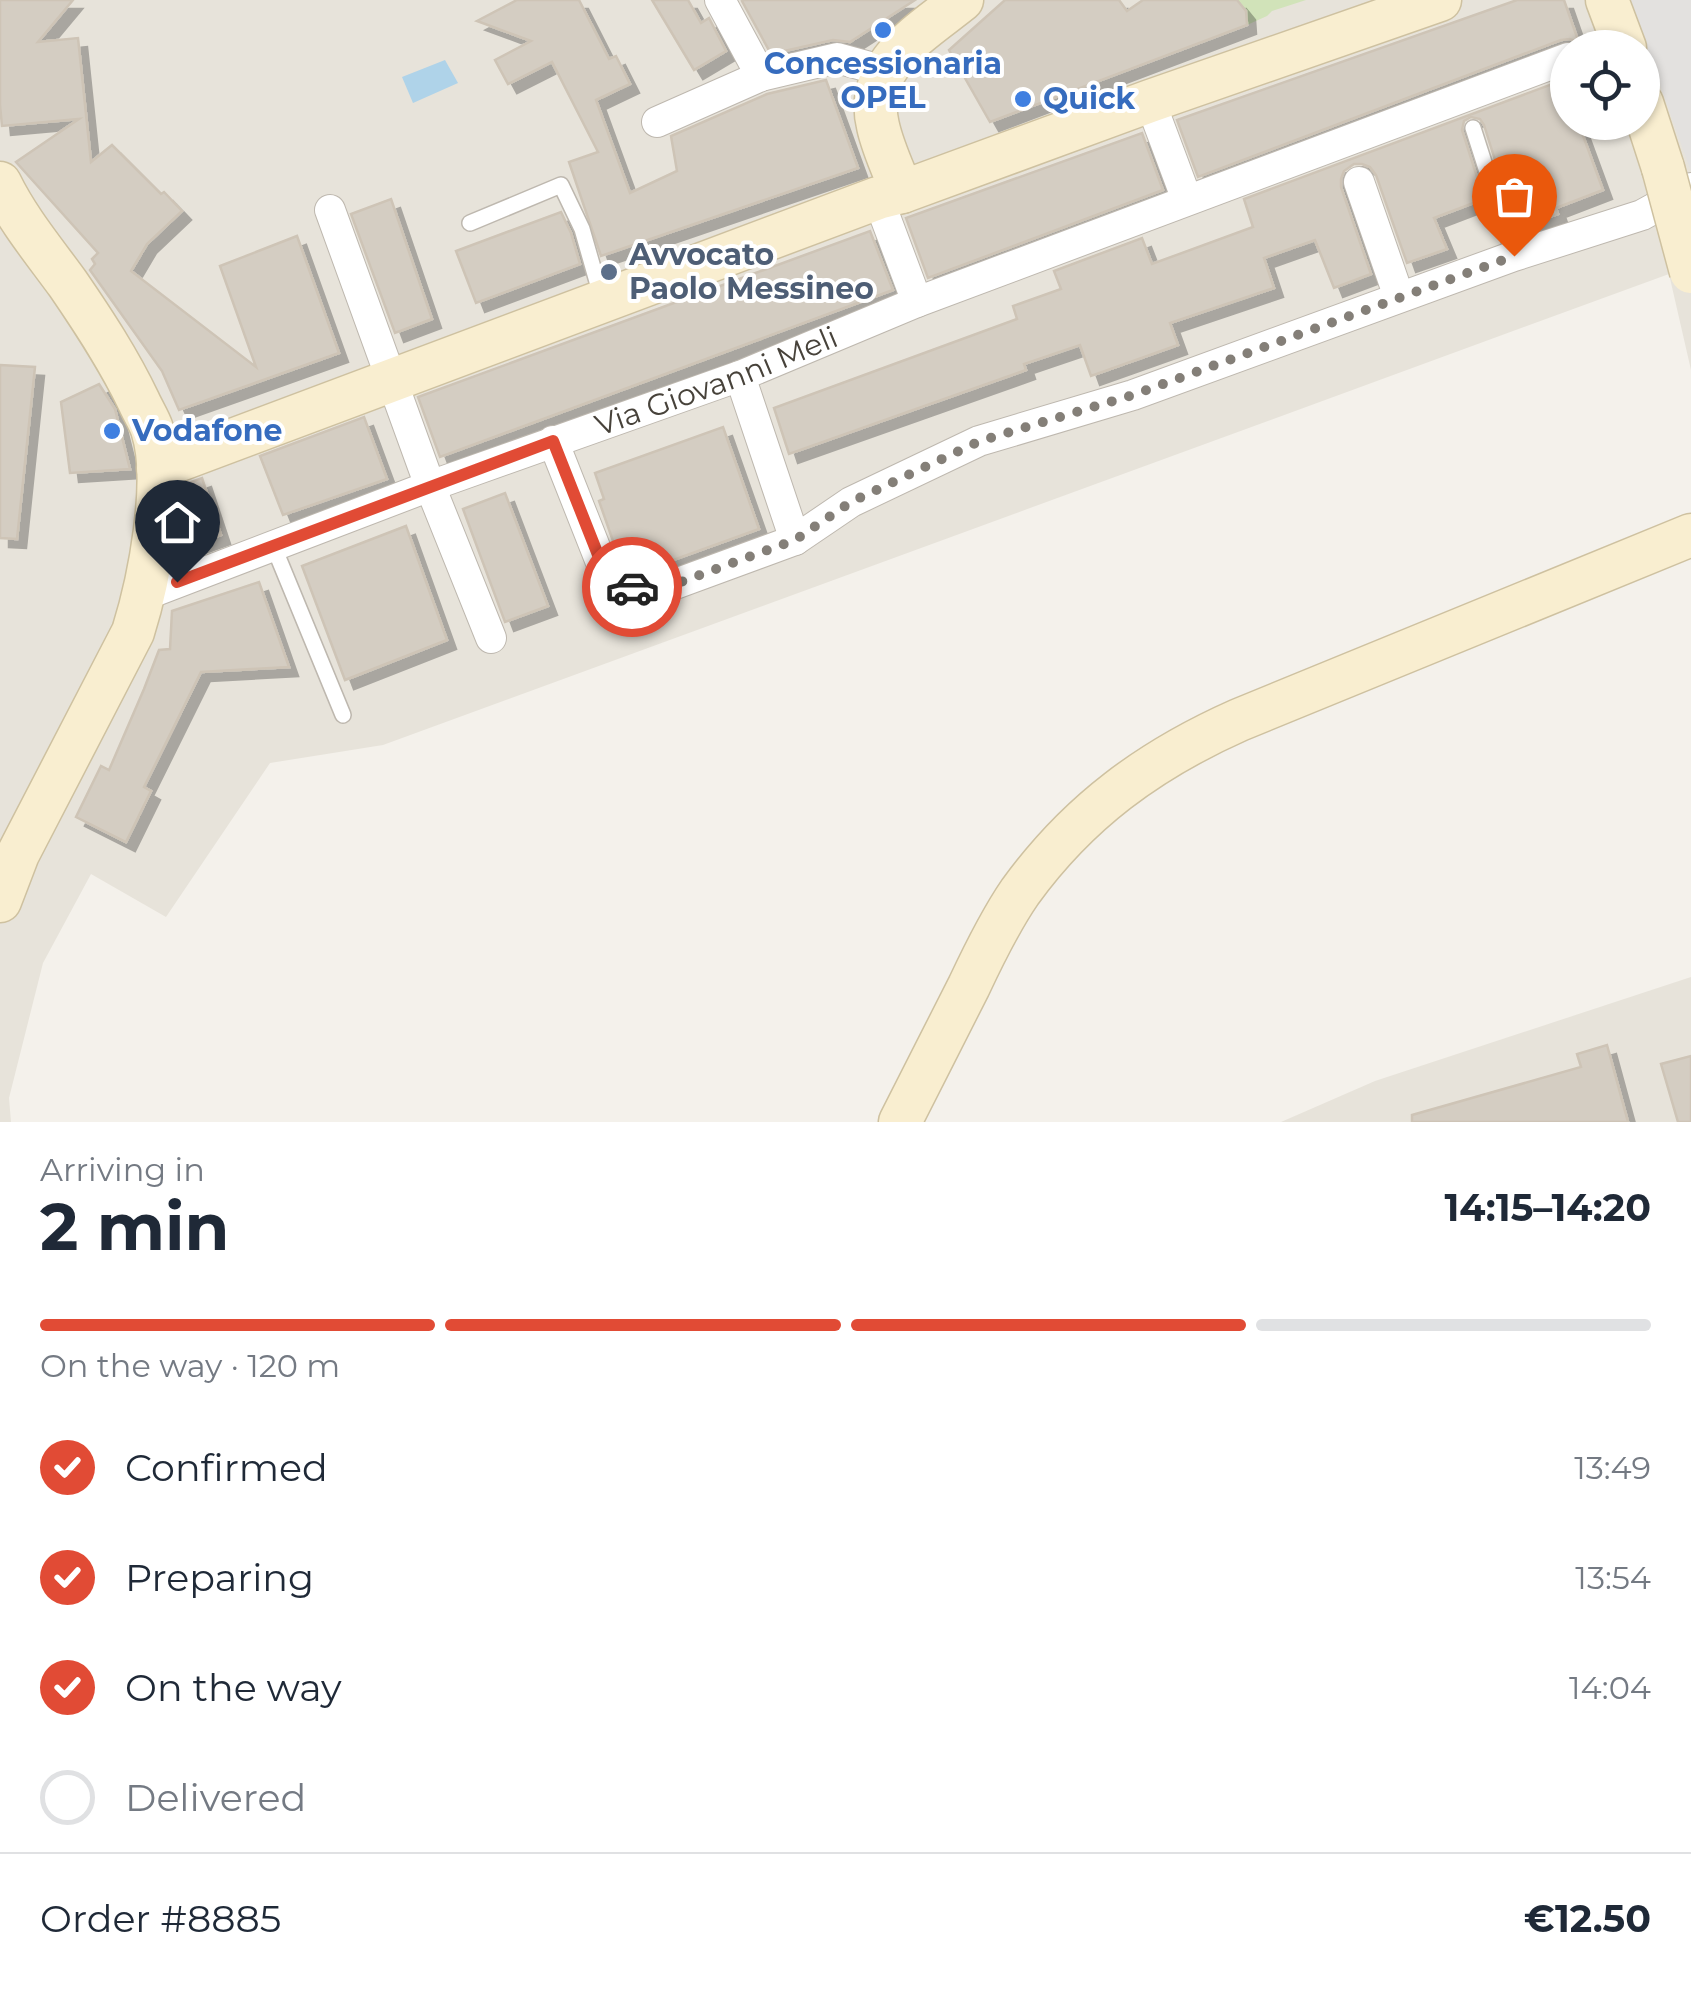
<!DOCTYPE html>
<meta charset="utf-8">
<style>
:root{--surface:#fff;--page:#f2f2f3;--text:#1f2937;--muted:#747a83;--line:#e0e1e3;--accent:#e14b35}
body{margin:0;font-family:Montserrat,sans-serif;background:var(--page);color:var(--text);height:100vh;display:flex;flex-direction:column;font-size:38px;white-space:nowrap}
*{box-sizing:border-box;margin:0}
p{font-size:32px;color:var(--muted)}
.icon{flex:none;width:55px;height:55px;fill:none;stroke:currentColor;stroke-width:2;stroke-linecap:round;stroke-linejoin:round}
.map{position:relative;height:1122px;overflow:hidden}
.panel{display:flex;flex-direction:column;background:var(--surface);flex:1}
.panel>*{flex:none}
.tools{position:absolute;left:1550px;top:30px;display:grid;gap:20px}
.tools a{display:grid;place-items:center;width:110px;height:110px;border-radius:50%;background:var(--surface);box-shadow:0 2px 8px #0004;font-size:50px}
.pin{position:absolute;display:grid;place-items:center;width:85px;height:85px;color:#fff;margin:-102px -42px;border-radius:50% 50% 50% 0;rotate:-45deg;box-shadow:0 0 10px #0007}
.pin .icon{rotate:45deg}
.courier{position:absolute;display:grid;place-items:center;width:100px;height:100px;margin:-50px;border:8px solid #e14b35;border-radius:50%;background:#fff;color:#222;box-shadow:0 2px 12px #0007}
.overview em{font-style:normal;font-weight:700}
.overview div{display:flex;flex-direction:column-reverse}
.overview{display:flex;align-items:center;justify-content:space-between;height:170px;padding:0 40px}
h1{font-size:65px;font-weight:700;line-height:75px}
.bar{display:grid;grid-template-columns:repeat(4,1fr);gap:15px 10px;align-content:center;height:120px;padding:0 40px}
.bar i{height:12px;border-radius:8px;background:var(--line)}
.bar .selected{background:var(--accent)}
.bar p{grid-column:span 4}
.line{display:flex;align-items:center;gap:25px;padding:0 40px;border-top:2px solid var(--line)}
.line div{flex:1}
ol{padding:0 40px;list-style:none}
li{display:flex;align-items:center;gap:30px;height:110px}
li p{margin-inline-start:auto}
li .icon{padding:10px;border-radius:50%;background:var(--accent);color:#fff;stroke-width:4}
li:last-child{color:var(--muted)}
li i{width:55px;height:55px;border:5px solid var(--line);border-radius:50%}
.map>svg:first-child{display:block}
.residential{fill:#e7e3da;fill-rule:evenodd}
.green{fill:#d1e3b9}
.parking{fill:#e3e1df}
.water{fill:#afd3e9}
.building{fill:#d4cdc2;stroke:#cec4b6;stroke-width:2.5;filter:url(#shadow)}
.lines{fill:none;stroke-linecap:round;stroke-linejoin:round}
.lane-casing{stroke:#beb8af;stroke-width:18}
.street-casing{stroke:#beb8af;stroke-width:32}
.secondary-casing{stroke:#cec1a0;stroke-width:45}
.lane{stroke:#fff;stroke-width:15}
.street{stroke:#fff;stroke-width:30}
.secondary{stroke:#f9eed0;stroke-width:42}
.secondary-bridge-casing{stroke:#cec1a0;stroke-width:45;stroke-linecap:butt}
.secondary-bridge{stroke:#f9eed0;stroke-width:42}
.done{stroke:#847f78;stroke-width:10;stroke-dasharray:0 18}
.route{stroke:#e14b35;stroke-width:12}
.shop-dot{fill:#3f7fe0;stroke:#fff;stroke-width:4}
.service-dot{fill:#5c6f8a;stroke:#fff;stroke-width:4}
.labels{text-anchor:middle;stroke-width:8;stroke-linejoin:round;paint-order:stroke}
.shop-label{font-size:30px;font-weight:bold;fill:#366cbe;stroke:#fff;text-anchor:start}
.service-label{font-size:30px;font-weight:bold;fill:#4e5e75;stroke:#fff;text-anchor:start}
.street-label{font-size:30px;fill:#47423a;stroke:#fff}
</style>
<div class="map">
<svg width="1691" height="1122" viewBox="0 0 1691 1122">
<defs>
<filter id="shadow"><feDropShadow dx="9" dy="9" stdDeviation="0" flood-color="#0004"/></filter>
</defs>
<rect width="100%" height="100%" fill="#f4f1eb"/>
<g class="residential">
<path d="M0,0H1691V370L1669,274L383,745L270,763L166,917L91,874L43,963L9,1098L11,1122H0ZM1568,48H1642V122H1568Z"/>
<path d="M1691,977V1122H1281L1375,1081Z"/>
</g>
<path class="green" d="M1237,0H1306L1272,11L1267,16L1247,25L1246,12Z"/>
<path class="parking" d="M1630,0H1691V172Z"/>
<path class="water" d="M445,60L458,83L413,103L402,77Z"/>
<g class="building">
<path d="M0,0H73L38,42L78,38L91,162L112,145L161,194L164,192L182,211L147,244L131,271L256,367L220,266L297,236L339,353L179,410L162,371L90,270L95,264L92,259L98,253L16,162L79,119L2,126L0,105Z"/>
<path d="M517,0H579L609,59L616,56L630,84L596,100L630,193L677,171L671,136L767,94L826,80L858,168L601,256L569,162L598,152L552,62L508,84L495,60L531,41L477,21Z"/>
<path d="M652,0H688L701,23L709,18L726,51L694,70Z"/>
<path d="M744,0H915L850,42L833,40L771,54L742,1Z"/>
<path d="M1005,0H1119L1127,11L1143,0H1237L1246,11L1247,25L990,122L949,50Z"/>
<path d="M1517,0H1564L1579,43L1570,39L1561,40L1198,177L1177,120Z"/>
<path d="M1563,80L1568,93V122H1578L1603,190L1556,208L1558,214L1521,227L1508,190L1505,192L1484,125L1480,119L1471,117L1464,121L1462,130L1484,199L1434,218L1447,249L1407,263L1376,175L1370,167L1362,164H1354L1344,171L1341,179V187L1371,274L1334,288L1315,240L1264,258L1274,288L1170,323L1178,345L1091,376L1080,345L1024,364L1026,370L789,454L774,408L1017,319L1013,306L1061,289L1054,271L1142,238L1152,264L1253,227L1244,199Z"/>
<path d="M1142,133L1163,190L928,278L906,218Z"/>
<path d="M391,199L432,319L395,333L351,214Z"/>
<path d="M561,212L571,233L580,264L476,303L456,251Z"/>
<path d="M870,231L893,290L440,457L418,397Z"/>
<path d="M0,365L35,367L17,539L0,538Z"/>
<path d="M99,384L115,409L130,469L70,473L61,402Z"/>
<path d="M364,417L387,479L283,515L260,456Z"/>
<path d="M723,427L759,529L643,571L627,564L621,548L616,550L613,541L599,501L604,499L595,473Z"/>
<path d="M202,478L221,535L177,551L183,485Z"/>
<path d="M505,493L548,606L505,622L463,509Z"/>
<path d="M406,526L447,640L345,680L302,566Z"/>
<path d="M259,582L289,667L201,672L144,787L151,791L126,842L76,817L101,766L109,770L144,689L159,650L170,649L172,611Z"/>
<path d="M1607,1045L1628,1122H1412V1115L1581,1067L1577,1054Z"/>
<path d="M1691,1056V1122H1678L1661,1064Z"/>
</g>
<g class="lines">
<defs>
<g id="lane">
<path d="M1473,128L1514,256"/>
<path d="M470,223L561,185L582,229L602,299"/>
<path d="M273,545L343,715"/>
</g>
<g id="street">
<path d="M720,0L761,76"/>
<path d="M1150,101L1187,200"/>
<path d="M657,122L761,76L837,58L884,71"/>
<path d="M1359,182L1399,297"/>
<path d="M878,198L917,302"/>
<path d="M330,210L430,486L491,638"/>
<path d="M740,376L795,540"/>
<path d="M553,441L606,575L648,594L795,540L851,502L979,441L1133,395L1514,256L1642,215L1691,188"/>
<path id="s1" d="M145,595L430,486L740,376L917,302L1568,58"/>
</g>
<g id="secondary">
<path d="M1607,0L1625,48"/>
<path d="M1642,103L1663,168"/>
<path d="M0,183C18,220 44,251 68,284C94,322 119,360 139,402C143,411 149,420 152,429C169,481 149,581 133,632L18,854L0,901"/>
<path d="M902,192C894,171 883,149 878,126C863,65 921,33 962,0"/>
<path d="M158,468L878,198L902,192L1150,101L1440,0"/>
<path d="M900,1122C923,1077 946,1031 969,986C984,954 1000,921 1020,892C1078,812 1149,760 1239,720L1691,535"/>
</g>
</defs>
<use href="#lane" class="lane-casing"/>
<use href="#street" class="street-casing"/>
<use href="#secondary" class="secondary-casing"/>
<use href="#lane" class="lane"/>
<use href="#street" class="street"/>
<use href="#secondary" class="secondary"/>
<defs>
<path id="secondary-bridge" d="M1663,168L1691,272"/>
</defs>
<use href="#secondary-bridge" class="secondary-bridge-casing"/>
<use href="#secondary-bridge" class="secondary-bridge"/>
</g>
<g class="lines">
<path class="done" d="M632,587L648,594L795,540L851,502L980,441L1133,395L1514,256"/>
<path class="route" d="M177,582L553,441L606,575L632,587"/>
</g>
<g class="shop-dot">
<circle cx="883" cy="30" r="10"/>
<circle cx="1023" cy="99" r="10"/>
<circle cx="112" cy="431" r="10"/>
</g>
<circle class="service-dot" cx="609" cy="272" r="10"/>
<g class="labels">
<g class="shop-label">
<text x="883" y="74" text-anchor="middle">Concessionaria<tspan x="883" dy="34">OPEL</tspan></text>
<text x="1043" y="109">Quick</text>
<text x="132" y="441">Vodafone</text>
</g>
<g class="service-label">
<text x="629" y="265">Avvocato<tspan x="629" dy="34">Paolo Messineo</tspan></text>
</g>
<g class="street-label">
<text dy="10" stroke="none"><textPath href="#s1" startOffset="610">Via Giovanni Meli</textPath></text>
</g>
</g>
</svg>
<div class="tools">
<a><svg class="icon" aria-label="locate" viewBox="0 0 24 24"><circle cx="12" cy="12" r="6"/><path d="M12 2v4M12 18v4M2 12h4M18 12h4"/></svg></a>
</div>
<div class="pin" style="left:1514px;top:256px;background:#ea580c"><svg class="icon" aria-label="bag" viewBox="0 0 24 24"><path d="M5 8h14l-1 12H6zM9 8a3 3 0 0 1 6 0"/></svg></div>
<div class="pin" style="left:177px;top:582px;background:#1f2937"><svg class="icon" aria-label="home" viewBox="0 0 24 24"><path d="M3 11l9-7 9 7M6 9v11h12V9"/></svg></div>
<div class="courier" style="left:632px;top:587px"><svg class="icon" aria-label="car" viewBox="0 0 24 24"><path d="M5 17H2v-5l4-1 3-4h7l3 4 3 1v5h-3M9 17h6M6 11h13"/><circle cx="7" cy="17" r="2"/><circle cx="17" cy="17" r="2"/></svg></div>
</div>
<section class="panel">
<div class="overview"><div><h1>2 min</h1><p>Arriving in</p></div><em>14:15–14:20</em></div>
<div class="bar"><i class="selected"></i><i class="selected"></i><i class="selected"></i><i></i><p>On the way · 120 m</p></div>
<ol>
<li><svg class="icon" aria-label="check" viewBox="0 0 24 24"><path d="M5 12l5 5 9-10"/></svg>Confirmed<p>13:49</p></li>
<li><svg class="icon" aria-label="check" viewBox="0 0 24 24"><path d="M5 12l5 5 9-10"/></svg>Preparing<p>13:54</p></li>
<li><svg class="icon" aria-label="check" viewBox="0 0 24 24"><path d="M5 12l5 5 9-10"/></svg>On the way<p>14:04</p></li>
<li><i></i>Delivered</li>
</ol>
<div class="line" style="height:130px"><div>Order #8885</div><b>€12.50</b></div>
</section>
